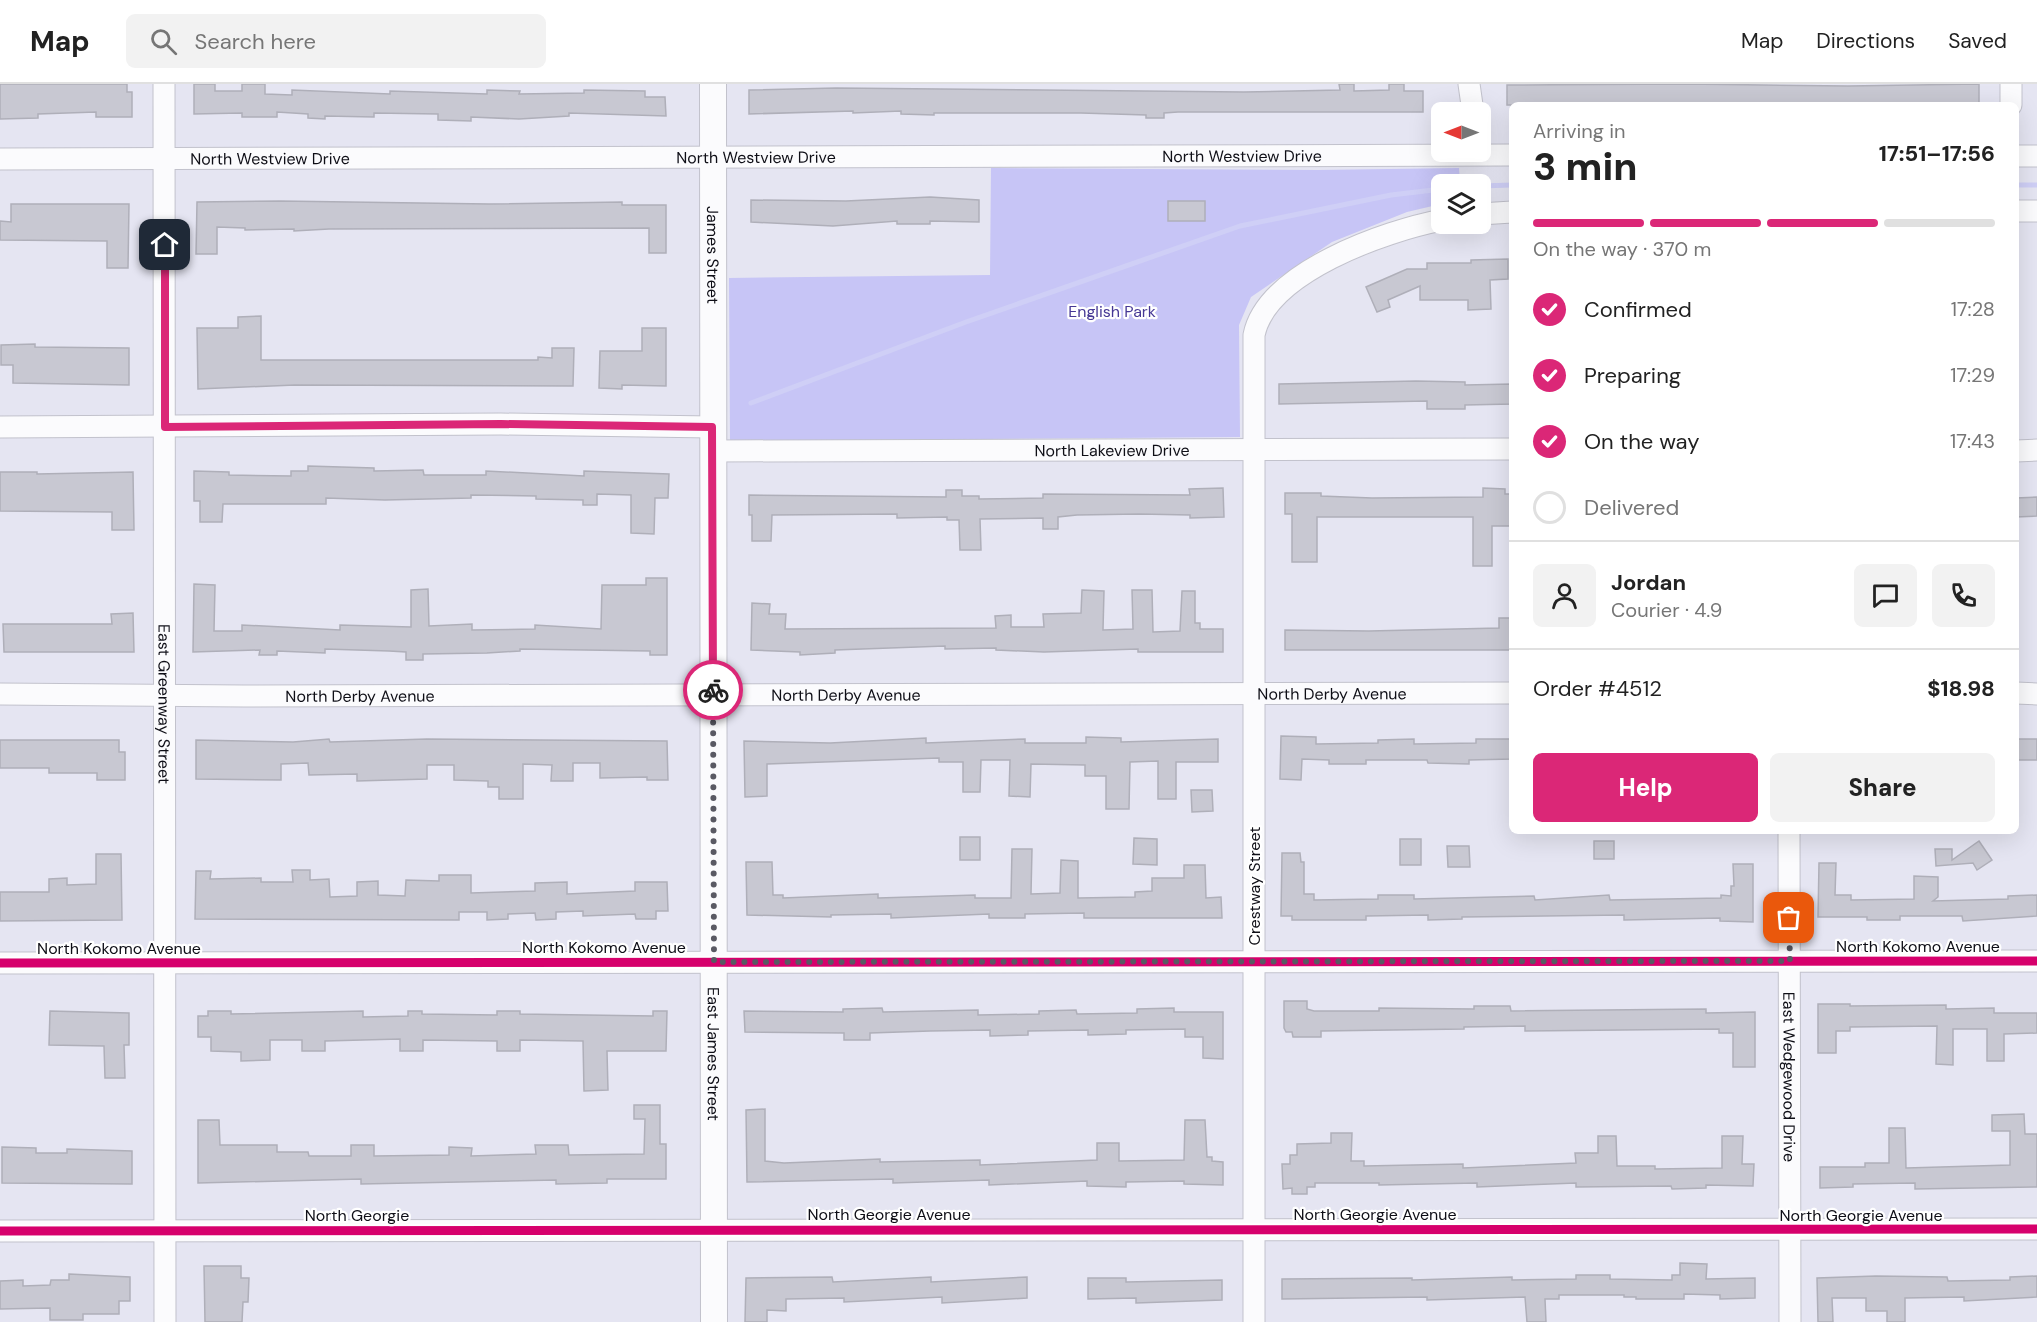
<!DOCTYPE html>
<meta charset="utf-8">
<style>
:root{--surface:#fff;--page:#f2f2f2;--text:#222;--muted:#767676;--line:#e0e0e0;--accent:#db2777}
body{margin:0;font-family:"DM Sans",sans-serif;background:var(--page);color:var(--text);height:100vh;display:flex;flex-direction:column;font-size:22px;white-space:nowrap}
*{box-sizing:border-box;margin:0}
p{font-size:20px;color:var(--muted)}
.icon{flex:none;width:33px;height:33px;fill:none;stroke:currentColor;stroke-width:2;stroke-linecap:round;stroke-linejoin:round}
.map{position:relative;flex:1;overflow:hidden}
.details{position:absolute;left:1509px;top:18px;width:510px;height:732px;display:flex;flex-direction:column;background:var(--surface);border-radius:9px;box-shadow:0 6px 24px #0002}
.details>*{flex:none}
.needle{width:39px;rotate:270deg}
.tools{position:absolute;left:1431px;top:18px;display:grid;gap:12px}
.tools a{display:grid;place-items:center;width:60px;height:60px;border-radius:9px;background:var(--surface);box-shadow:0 6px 24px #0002;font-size:30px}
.pin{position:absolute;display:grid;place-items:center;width:51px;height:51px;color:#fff;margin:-26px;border-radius:12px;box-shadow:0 3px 9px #0006}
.courier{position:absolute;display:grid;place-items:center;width:60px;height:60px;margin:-30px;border:4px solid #db2777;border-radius:50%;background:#fff;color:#222;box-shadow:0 2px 8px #0007}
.head em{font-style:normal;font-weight:800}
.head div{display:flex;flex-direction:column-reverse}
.head{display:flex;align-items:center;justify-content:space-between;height:102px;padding:0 24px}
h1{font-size:39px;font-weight:800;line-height:45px}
.bar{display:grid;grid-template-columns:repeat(4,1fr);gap:9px 6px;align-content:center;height:72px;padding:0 24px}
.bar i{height:8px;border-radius:4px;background:var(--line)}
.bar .selected{background:var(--accent)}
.bar p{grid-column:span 4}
.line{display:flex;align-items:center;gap:15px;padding:0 24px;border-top:2px solid var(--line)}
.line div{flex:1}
.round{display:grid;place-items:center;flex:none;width:63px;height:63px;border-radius:9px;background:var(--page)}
ol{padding:0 24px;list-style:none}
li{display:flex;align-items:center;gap:18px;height:66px}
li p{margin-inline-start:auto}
li .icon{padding:6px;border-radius:50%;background:var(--accent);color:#fff;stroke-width:4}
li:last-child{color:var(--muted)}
li i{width:33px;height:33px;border:3px solid var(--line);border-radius:50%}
.cta{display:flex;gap:12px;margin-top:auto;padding:12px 24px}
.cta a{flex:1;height:69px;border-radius:9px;background:var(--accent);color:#fff;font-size:24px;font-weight:800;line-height:69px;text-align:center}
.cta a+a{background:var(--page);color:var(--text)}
header{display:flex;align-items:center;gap:36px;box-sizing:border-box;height:84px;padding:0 30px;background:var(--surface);border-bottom:2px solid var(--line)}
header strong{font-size:28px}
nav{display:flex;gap:33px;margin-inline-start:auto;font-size:21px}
.search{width:420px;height:54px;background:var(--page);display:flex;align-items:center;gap:15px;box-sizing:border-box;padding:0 21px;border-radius:9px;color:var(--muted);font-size:22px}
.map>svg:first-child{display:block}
.green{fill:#c7c5f6}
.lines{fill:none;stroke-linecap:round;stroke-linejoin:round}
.stream{stroke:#cfcff6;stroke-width:5}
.building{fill:#c8c8d2;stroke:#afafb9;stroke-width:1.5}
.minor-casing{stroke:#c2c2cc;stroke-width:23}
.tertiary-casing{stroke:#c2c2cc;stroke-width:28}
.minor{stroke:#fbfbfd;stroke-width:21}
.tertiary{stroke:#fbfbfd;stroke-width:26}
.cycleway-casing{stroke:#fff;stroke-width:13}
.cycleway{stroke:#d6006c;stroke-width:9}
.done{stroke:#595963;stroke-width:6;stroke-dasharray:0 10.8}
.route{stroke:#db2777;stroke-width:8}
.labels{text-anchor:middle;stroke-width:4.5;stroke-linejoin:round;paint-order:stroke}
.street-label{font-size:16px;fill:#0e0e16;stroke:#fff}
.park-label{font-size:16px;fill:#463895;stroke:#fff}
</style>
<header>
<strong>Map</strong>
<div class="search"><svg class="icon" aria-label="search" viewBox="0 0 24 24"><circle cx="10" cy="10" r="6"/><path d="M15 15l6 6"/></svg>Search here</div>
<nav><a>Map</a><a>Directions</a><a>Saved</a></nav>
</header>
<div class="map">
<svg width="2037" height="1238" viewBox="0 0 2037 1238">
<rect width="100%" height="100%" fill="#e5e5f2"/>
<path class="green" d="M991,84L1318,86L1459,84L1460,100H1442L1441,120L1407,128L1332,158L1251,213L1239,241L1240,353L730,357L729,194L990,191Z"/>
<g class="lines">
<g class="stream">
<path d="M2016,101H2037"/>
<path d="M1480,102L1512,101"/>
<path d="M751,319L966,238L1240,142L1391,111L1442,105"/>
</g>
</g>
<g class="building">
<path d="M0,0H127V8H132V33H96V28L38,30V34L0,35Z"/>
<path d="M194,0H215V7H242V0H265V10L292,11V6L390,10V7L487,10V6L520,7L519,10L584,9V6L645,7V13H665L666,32L569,29V32L519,35L471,33V37L438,36V30L374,29V33L325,32V35L308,34V30L277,28V33H242V29L194,30Z"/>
<path d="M1339,0H1354V7L1389,6V0H1404V7H1423V28H1178L1164,29V34H1146V31L1081,29H934V31L901,30V27L853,29V27L749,30V6L836,4L1244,8L1340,6Z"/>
<path d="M1685,0L1848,2L1979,0V21H1507V1Z"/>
<path d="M930,113L979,116V138L930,137V140H897V137L833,142L751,138V116L846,117Z"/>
<path d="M280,117L489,120L622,118V121H666V169H649V144L329,145L294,147V145L245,146V144L217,143V170H196L197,118Z"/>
<rect x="1168" y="117" width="37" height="20"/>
<path d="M11,120H129L128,184H107V157L0,156V137L11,138Z"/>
<path d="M1508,175V195L1490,196L1491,225L1468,226V216H1420V202L1388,216L1390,223L1377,228L1366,203L1407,185H1427V179H1471V176Z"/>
<path d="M261,232V276H538V273L552,274V264H574L573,302L295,301L198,305L197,244H238V233Z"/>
<path d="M642,244H666V302L622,301V305L599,304L600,267H642Z"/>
<path d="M35,260V263L129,264V301L13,299V281H1V261Z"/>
<path d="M1416,297L1465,298V301L1512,300V320L1465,321V325H1427V317L1279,320V300Z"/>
<path d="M308,382L374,384V387L423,386L424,391H486V387L584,392V387L669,390L668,414H655L654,450L631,449V411L597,410V421H583V416L536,415V412L471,411V414L385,416L326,414V420H223L222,438H200V417H194V387L229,388V391L291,392V387H308Z"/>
<path d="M0,388H37V390L133,388L134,446H112V428L0,427Z"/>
<path d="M1223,404L1224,433L1190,434V431L1139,430L1077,431L1058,433V445H1043V434L980,435L981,466H960L959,436H947V433L897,434V430L772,431L771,457H752V431H749V411L946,413V406H962V412H979V415L1043,414V410L1190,411L1189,405Z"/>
<path d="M1483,404L1505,405V410H1512V442H1492V482H1473V433H1317V478H1292V430H1285V409H1321V412L1372,414L1483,413Z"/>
<path d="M2037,413V432L2016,433V414Z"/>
<path d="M646,494H667V571H650V567L520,565V567L487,569L423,570V576H406V568L389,567L325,565V569L277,567V571H259L260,566L193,568L194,500L215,501L214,547H242V541L340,546V541L411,543V506L428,505L429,542L472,540V546L535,545V541L601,545L602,501H646Z"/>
<path d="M1082,506L1104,507L1103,546L1133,545L1132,506H1152L1153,548L1180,547L1182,507H1195V539H1200V545H1223V568H1138V565L1044,568L996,566V564L945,565V562L835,566V569L800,571V568L751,566L752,519L770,520L769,530H786L785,545L996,544L995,532L1011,531V543H1044L1043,530L1081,529Z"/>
<path d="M133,529L134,568H4L3,540H112L111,530Z"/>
<path d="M1499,534H1512V566H1285V546L1369,547L1499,544Z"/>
<path d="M1281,652L1316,653V660L1378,659V656L1414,655V660L1476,659V655H1512V675L1469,676V680L1428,679L1427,676H1366V680H1329V676L1302,675L1301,696L1280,695Z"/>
<path d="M1086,653L1121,654V658L1218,655V678H1176V715H1158V677L1130,678L1129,725H1106V692H1085V681L1031,680L1030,713L1009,712L1010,676H981L980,708H963V678H939V674L767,680V712L745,713L744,657L830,659L926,654V659L1025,655V659H1086Z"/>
<path d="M329,655L330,658L427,655L667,657L668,696H647V693L600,694V679H573V697H551L552,681L523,680V715H499V703H488V697L454,696V681H427V695L357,697V690L309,691L308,679L281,680V696L196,695V656L293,658Z"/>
<rect x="2016" y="655" width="21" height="21"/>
<path d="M0,656H119V668H125V696H97V689H49V684H0Z"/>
<path d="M1191,706H1212L1213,727L1192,728Z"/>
<rect x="960" y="753" width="20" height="23"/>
<path d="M1134,754L1157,755V781L1133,780Z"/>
<rect x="1400" y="755" width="21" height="26"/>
<rect x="1594" y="757" width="20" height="18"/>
<path d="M1979,757L1992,776L1977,786L1973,779L1936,782L1935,765H1952V776Z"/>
<path d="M1447,762H1469L1470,783H1448Z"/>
<path d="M1012,765H1032L1031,810L1060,809L1061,776L1078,777V814L1135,813V808L1152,807V794H1184V781H1205L1206,814L1221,813L1222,834H1084V829L1025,830V834H989V830L891,834V830L831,831V833L747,831L746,778H772L773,811H783V814L878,810V814L975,811V814H1011Z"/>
<path d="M1282,769H1300L1301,778H1304V810H1314V816L1378,815V811H1414V815L1534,812L1535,816L1609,811L1610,816L1721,814V811L1731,812V802H1734L1733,780H1753V838L1720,837V834L1624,836V831L1462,833V835L1428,836V831L1366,832V836H1292V832H1281Z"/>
<path d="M96,770H121L122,836L0,837V808H49V795L67,794V801L96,800Z"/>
<path d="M1819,779H1836L1835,811H1851V816L1914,815V792L1938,793V813L1933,817L2008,815V812L2037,811V832L1963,837L1962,832H1900V836H1867V833H1818Z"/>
<path d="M292,786H310V796L329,795L330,813L357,812V798L378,797V811L405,812L406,796L439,797V791H471V809L535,807V799L567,798V810L635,807V798H667L668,827H656V835H636L635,830L583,832V827L556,828V835L536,836L535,829L508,830V835L487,836V828H459V836L195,835L196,787H211L210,795L261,794V798H293Z"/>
<path d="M1284,917H1307V925L1314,927H1379V924L1474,925V922H1510L1511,927L1706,925V929L1755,928V983H1733V949H1719V945L1525,947V942L1464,943V945L1321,947V953H1293L1292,948H1286L1284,944Z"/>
<path d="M1818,920H1850V922L1946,921V925L1994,924V929H2037V949L2004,950V977H1987V945H1953V981L1936,980L1937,942L1850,943V947H1836V969H1818Z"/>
<path d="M882,924L883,928L978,926V931L1039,930V927L1076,926L1077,930L1137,929V925L1174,924V928H1223V975L1203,974V953H1185V945L1126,946V950L1088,951V946L1028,947V951L990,952V946L930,947L870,949V956H844V949L745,948L744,927L843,928V925Z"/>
<path d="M50,927L129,929V961H124L125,994H105L104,962L49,961Z"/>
<path d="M208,927H231V930L363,927V933L408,932V927H422V930L497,931V927H520V930L653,932V927H667L666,967H607L608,1006L584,1007L583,957L520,956V967H497V957L423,956V967H400V955L325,957V967H302V956H270V976L241,977V968L211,967V953H198V932H208Z"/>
<path d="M634,1021H660V1060H666V1095H607V1099L556,1100V1096L361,1100V1095L198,1099V1036H219L220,1061H277V1068H308L309,1072H351V1061H374V1072L449,1071V1063L472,1064L471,1072L536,1070L535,1061H568L569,1071L644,1070L645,1035H634Z"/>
<path d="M765,1025V1077L784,1079L880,1075V1078L980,1076V1081L1097,1076V1059H1119V1077L1184,1076L1185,1036H1205L1207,1073H1212V1077L1223,1078V1101L1184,1100V1097L1126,1098V1103L1087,1102V1097L989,1101V1096L893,1099V1095L747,1098L746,1026Z"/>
<path d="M2024,1030L2025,1050H2037V1103L1915,1105V1099L1853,1100V1103L1820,1104V1083H1865V1079H1889V1044H1905L1906,1084L2010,1081V1047H1992V1031Z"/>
<path d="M1331,1049H1352L1351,1077H1364V1082L1463,1080V1084L1576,1079L1575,1069H1598V1052H1616L1617,1082H1655V1085L1722,1084V1052H1743L1742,1080H1754L1753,1102L1706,1101V1104L1672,1105L1671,1102L1576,1103V1099L1477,1103V1099L1379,1101V1099H1315V1103H1307V1110H1292V1104L1283,1105L1282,1080H1290V1071H1297V1060L1331,1059Z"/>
<path d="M2,1063L36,1064V1069H67V1065L132,1067V1100L2,1099Z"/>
<path d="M1680,1179L1707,1180L1706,1195L1755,1194V1214L1720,1215V1211L1684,1210V1215H1636V1213H1624V1211H1559V1215H1545L1546,1238H1527L1525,1213L1427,1216V1213L1282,1215V1195L1412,1194V1196L1512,1193V1196L1576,1195V1191H1610V1195L1672,1196V1191H1680Z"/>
<path d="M204,1182H241V1194H249L248,1218H243L242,1238H205Z"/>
<path d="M69,1190L130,1193V1217H119V1230H83V1236H50V1224L0,1225V1197L23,1196V1202L50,1201L51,1196H69Z"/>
<path d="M1876,1192L1947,1193L1948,1197L2010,1196V1193L2037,1192V1213L1964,1217V1213L1905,1214V1238H1887V1227H1866V1214H1832L1833,1238H1818L1817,1194Z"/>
<path d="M832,1193L833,1198L931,1193V1198L1027,1193V1214L942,1219V1213L844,1218V1214L786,1215V1227L767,1226V1238H745L746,1194Z"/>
<path d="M1088,1194H1126V1198L1222,1196V1216L1136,1219V1214L1088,1215Z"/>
</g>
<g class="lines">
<defs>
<g id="minor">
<path id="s1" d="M164,0L165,1238"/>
<path d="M1469,0L1473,28"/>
<path d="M2011,0V21"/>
<path d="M2016,72H2037"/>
<path id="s2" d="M0,75L1512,71"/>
<path d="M2016,127H2037"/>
<path d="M1480,130L1512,128"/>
<path d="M0,343L501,340L712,343"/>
<path id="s3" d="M713,367L1512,365"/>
<path d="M2016,367L2037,366"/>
<path d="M2016,609L2037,610"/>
<path id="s4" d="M0,610L244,612L1512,609"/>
<path id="s5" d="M1789,747L1790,1238"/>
<path d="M0,879L2037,877"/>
<path d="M0,1147L2037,1145"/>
<path d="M1254,1238V251C1267,188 1385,147 1442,136"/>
</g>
<g id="tertiary">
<path id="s6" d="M713,0L714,1238"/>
</g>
</defs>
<use href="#minor" class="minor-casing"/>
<use href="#tertiary" class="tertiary-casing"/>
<use href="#minor" class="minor"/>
<use href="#tertiary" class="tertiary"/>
<defs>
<g id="cycleway">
<path d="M0,879L2037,877"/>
<path d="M0,1147L2037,1145"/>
</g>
</defs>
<use href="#cycleway" class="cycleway-casing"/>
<use href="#cycleway" class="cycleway"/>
</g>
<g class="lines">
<path class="done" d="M713,606L714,878L1790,877L1789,834"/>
<path class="route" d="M165,161V343L501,340L712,343L713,606"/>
</g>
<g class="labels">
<g class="street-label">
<text dy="6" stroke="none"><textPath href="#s2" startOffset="1242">North Westview Drive</textPath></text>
<text dy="6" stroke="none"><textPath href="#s2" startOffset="270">North Westview Drive</textPath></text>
<text dy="6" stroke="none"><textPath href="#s2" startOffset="756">North Westview Drive</textPath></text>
<text dy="6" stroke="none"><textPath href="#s6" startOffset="171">James Street</textPath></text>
<text dy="6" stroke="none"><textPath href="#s3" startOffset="399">North Lakeview Drive</textPath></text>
<text dy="6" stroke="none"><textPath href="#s4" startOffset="1332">North Derby Avenue</textPath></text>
<text dy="6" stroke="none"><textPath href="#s4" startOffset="846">North Derby Avenue</textPath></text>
<text dy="6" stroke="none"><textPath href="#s4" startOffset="360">North Derby Avenue</textPath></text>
<text dy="6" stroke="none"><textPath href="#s1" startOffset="620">East Greenway Street</textPath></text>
<text transform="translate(1254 802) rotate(-90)" y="6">Crestway Street</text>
<text x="1918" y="868">North Kokomo Avenue</text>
<text x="604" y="869">North Kokomo Avenue</text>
<text x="119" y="870">North Kokomo Avenue</text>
<text dy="6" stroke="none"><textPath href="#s6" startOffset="970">East James Street</textPath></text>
<text dy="6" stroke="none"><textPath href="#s5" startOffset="246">East Wedgewood Drive</textPath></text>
<text x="889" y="1136">North Georgie Avenue</text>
<text x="1375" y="1136">North Georgie Avenue</text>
<text x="357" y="1137">North Georgie</text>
<text x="1861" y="1137">North Georgie Avenue</text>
</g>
<g class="park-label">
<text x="1112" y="233">English Park</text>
</g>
</g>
</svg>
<div class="tools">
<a><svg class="needle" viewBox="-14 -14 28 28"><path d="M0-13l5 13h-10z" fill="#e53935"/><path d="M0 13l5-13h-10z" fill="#767676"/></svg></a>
<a><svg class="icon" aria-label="layers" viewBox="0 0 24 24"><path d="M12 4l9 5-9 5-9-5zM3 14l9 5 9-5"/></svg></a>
</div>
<div class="pin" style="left:1789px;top:834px;background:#ea580c"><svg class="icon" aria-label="bag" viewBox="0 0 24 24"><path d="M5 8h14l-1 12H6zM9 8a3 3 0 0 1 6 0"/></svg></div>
<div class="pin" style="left:165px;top:161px;background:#1f2937"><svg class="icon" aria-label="home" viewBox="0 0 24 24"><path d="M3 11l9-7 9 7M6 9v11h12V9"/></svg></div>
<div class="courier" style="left:713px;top:606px"><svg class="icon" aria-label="bike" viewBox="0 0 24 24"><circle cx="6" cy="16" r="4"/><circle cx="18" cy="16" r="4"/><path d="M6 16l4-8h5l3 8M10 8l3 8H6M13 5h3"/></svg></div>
<section class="details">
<div class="head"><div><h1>3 min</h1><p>Arriving in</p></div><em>17:51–17:56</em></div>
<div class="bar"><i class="selected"></i><i class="selected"></i><i class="selected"></i><i></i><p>On the way · 370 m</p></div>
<ol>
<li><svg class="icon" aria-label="check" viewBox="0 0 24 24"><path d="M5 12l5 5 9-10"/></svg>Confirmed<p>17:28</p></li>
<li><svg class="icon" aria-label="check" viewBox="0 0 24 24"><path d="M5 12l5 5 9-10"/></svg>Preparing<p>17:29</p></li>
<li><svg class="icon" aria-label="check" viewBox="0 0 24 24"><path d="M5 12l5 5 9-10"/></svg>On the way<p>17:43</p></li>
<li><i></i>Delivered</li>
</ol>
<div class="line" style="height:108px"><a class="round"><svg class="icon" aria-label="person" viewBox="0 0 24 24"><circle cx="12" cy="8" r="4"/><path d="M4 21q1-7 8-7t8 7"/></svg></a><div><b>Jordan</b><p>Courier · 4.9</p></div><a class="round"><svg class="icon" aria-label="chat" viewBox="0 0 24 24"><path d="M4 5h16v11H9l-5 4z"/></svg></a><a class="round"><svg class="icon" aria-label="phone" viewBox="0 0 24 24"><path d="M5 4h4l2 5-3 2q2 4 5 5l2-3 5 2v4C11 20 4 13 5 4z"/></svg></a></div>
<div class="line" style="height:78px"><div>Order #4512</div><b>$18.98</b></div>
<div class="cta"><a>Help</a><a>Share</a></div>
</section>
</div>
